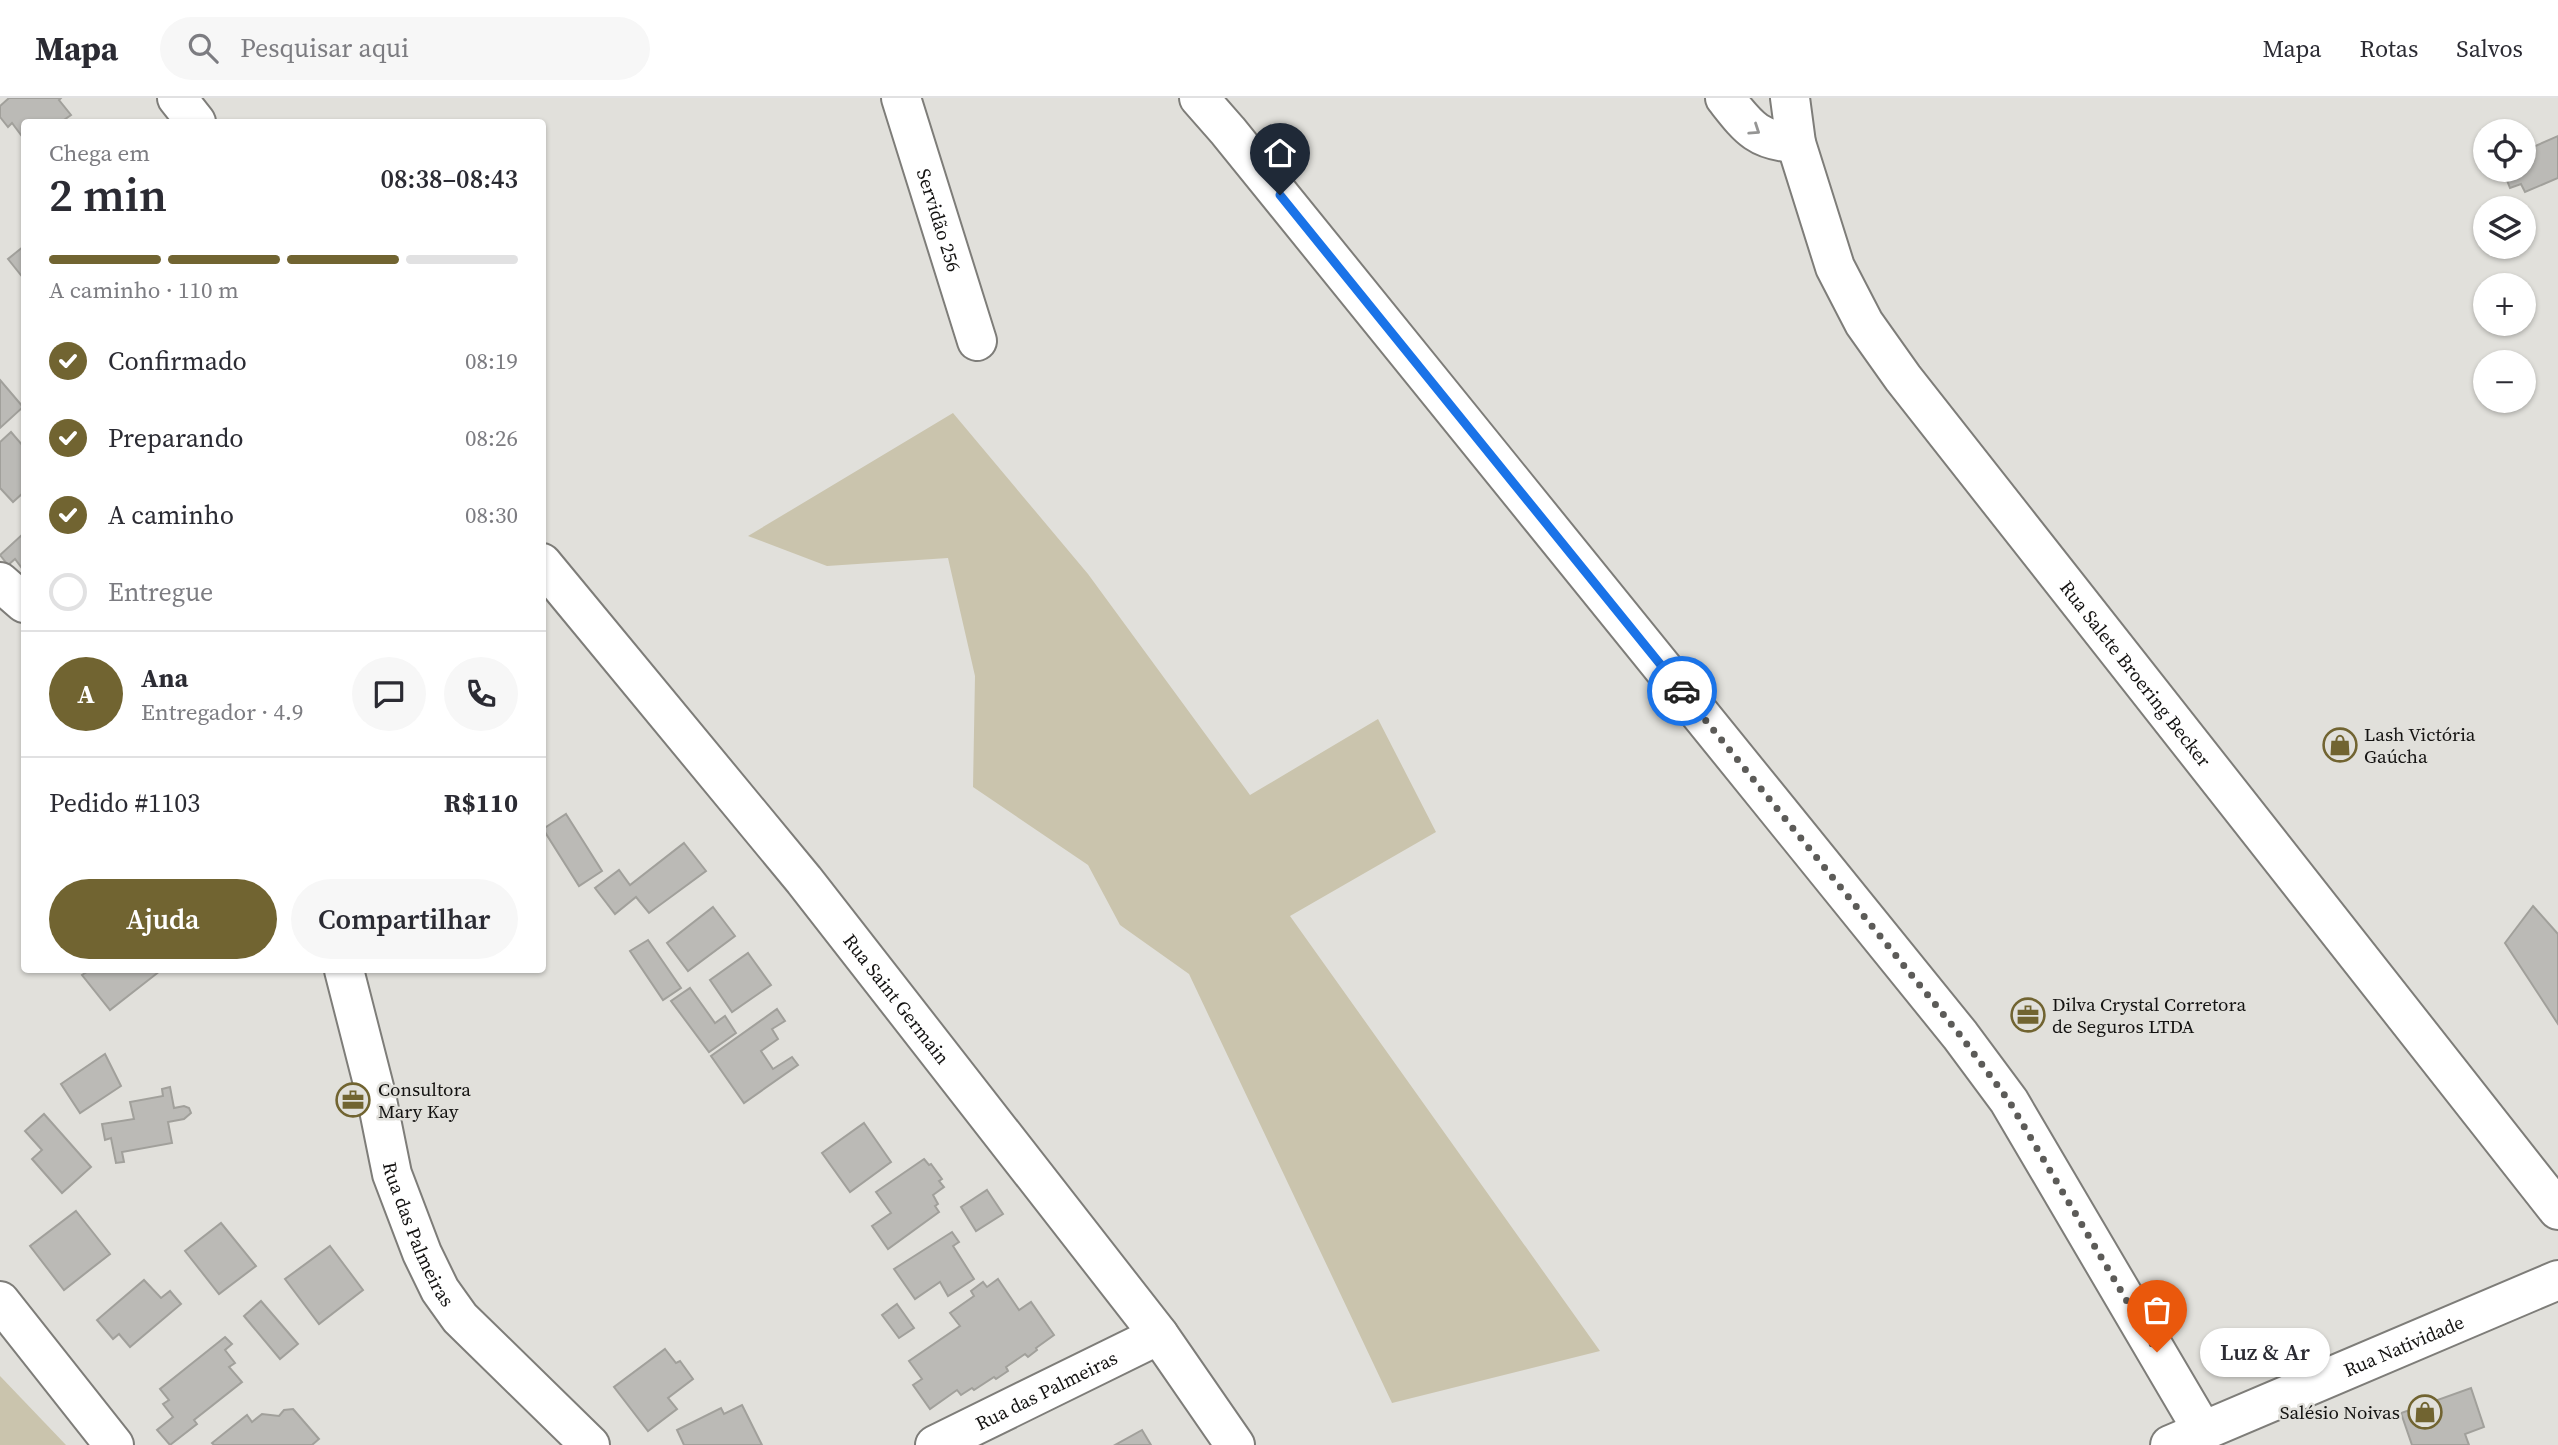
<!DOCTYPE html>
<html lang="pt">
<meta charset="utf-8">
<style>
:root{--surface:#fff;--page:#f7f7f7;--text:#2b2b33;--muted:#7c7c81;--line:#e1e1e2;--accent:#716431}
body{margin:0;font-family:"Source Serif 4",serif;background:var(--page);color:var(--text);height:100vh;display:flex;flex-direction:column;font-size:26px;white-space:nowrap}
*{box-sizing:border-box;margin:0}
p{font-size:23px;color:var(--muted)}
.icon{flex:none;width:38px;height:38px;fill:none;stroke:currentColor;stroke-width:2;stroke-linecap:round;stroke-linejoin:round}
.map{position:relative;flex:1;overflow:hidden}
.sheet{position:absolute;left:21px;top:21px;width:525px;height:854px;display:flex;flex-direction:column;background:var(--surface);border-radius:7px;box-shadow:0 2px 5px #0004}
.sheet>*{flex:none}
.buttons{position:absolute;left:2473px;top:21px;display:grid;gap:14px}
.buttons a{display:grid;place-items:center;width:63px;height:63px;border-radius:50%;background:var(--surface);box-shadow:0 2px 5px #0004;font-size:35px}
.pin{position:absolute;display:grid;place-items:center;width:60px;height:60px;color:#fff;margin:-72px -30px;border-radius:50% 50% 50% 0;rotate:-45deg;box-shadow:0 0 7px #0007}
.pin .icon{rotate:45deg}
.courier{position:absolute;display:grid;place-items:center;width:70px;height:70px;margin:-35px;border:5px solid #1a73e8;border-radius:50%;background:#fff;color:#222;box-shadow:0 2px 9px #0007}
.bubble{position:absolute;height:49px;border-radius:24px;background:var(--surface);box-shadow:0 2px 5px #0004;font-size:23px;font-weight:600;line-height:49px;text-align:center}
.headline em{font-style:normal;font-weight:600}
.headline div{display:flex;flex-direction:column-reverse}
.headline{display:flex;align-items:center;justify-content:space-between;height:119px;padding:0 28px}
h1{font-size:46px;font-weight:600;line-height:52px}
.bar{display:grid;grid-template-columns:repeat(4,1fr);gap:10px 7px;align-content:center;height:84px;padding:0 28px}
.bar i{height:9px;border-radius:5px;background:var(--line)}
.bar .active{background:var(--accent)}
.bar p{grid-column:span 4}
.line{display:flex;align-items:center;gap:18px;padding:0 28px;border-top:2px solid var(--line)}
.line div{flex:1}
.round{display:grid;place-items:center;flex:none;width:74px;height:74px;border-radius:37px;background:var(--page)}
ol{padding:0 28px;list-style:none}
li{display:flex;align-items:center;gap:21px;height:77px}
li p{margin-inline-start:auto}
li .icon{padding:7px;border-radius:50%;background:var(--accent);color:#fff;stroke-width:4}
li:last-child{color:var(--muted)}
li i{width:38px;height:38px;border:4px solid var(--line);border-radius:50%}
.cta{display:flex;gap:14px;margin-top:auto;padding:14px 28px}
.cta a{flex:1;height:80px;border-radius:42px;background:var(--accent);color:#fff;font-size:28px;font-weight:600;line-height:80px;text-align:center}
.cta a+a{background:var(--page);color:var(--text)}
header{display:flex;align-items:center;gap:42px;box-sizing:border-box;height:98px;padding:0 35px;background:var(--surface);border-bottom:2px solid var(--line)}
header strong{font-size:33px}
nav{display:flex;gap:38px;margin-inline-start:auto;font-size:24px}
.search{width:490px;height:63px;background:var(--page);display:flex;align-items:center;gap:18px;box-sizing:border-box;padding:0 24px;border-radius:38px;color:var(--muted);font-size:26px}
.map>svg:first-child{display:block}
.green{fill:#cac4ad}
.building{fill:#bbbab6;stroke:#a1a09b;stroke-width:2}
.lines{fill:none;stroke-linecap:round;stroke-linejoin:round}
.street-casing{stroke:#7e7d79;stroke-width:42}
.secondary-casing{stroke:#7e7d79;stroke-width:42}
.street{stroke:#fff;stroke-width:38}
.secondary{stroke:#fff;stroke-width:38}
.oneway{stroke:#959594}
.done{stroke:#5c5b58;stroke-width:7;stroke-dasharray:0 12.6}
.route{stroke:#1a73e8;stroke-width:9}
.labels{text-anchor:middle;stroke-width:5;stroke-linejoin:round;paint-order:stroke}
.street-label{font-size:19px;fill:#141312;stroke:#e1e0db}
.poi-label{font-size:19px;fill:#141312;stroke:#e1e0db;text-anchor:start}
</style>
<header>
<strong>Mapa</strong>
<div class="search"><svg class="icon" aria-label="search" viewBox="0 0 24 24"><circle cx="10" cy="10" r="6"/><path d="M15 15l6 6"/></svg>Pesquisar aqui</div>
<nav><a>Mapa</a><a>Rotas</a><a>Salvos</a></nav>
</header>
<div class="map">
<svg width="2558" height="1347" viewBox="0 0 2558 1347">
<rect width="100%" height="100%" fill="#e1e0db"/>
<g class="green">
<path d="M953,315L1088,476L1250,697L1378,621L1436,734L1290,818L1600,1253L1392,1305L1189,876L1120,827L1088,767L973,689L975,578L948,460L827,468L748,438Z"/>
<path d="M0,1278L66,1347H0Z"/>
</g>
<g class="building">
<path d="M9,0H61L59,2L71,17L61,24H24V41L12,25L8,29L0,19V8Z"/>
<path d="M2558,38V80L2525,94L2521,86L2510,90L2503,72H2524V53Z"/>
<path d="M24,148V181L8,161Z"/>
<path d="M0,282L23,309L0,330Z"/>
<path d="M11,334L24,349V394L13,404L0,390V344Z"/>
<path d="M24,435V473L15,461L8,467L0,457Z"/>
<path d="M566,716L602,773L579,788L543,731Z"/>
<path d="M684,745L706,773L649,815L636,799L615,816L595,790L619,772L630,787Z"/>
<path d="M2533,808L2558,836V926L2505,845Z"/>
<path d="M713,809L735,838L688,873L667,845Z"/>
<path d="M648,842L681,890L663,902L630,853Z"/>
<path d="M748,855L771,887L732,914L710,882Z"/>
<path d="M90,872H159L160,873L110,912L82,877Z"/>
<path d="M690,890L715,925L725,918L736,935L709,954L671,903Z"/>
<path d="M777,911L785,923L772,931L778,941L761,953L773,971L792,959L798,967L744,1005L711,958Z"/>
<path d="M105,956L121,988L80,1015L61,986Z"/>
<path d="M170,989L174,1010L184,1008L189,1010L191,1015L184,1021L168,1024L172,1045L122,1054L124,1064L116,1065L111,1040L105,1042L102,1026L134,1021L130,1004L163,998L162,991Z"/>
<path d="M44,1016L91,1069L62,1095L32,1061L42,1052L25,1033Z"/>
<path d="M864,1025L891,1064L850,1094L822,1055Z"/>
<path d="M924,1061L929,1067L931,1066L942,1081L939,1083L944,1089L933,1097L938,1106L935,1108L939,1114L888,1151L872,1128L891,1115L876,1094Z"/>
<path d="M987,1092L1003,1116L976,1133L961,1109Z"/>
<path d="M76,1113L110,1156L64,1192L30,1148Z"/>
<path d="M221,1125L256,1168L219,1196L185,1153Z"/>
<path d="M952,1134L959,1144L953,1148L974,1181L948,1198L940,1184L915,1201L894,1171Z"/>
<path d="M330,1148L363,1192L319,1226L285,1181Z"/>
<path d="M998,1181L1019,1212L1031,1204L1054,1237L1036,1250L1037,1252L1028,1259L1025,1256L1006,1269L1008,1273L996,1281L994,1279L974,1292L972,1290L961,1297L957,1292L930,1311L913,1287L922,1281L909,1263L960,1228L950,1215L974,1198L971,1193L983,1184L987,1189Z"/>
<path d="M144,1182L161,1200L170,1193L181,1206L130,1249L119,1236L113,1241L97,1222Z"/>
<path d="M261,1203L298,1246L280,1261L244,1218Z"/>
<path d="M897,1206L914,1230L899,1240L882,1217Z"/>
<path d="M225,1239L232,1246L225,1252L235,1265L229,1269L242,1284L194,1322L197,1326L170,1347L157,1332L173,1319L163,1306L169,1302L160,1291Z"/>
<path d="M665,1251L676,1265L680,1263L693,1281L668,1300L677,1311L648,1333L614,1289Z"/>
<path d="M2471,1290L2484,1329L2465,1336L2469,1347H2412L2401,1315Z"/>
<path d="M742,1307L762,1347H684L677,1332L721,1310L724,1316Z"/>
<path d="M293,1311L319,1341L312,1347H214L212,1345L247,1317L252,1324L262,1316L279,1318L284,1312Z"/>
<path d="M1142,1332L1151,1347H1115Z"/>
</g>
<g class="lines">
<defs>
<g id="street">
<path d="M177,0L196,24"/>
<path id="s1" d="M901,0L977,243"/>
<path d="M1199,0L1228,33L1960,937L2009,1003L2203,1333"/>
<path d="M1725,0C1748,29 1757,43 1796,45"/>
<path id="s2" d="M1790,0L1796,45L1835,169L1864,225L1903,280L2558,1112"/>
<path id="s3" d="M542,465L804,782L1159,1237L1235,1347"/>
<path d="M0,484L24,505"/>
<path id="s4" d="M344,872L376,997L392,1076L422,1155L440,1192L460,1220L590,1347"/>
<path d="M0,1203L114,1347"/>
<path id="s5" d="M935,1347L1159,1237"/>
</g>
<g id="secondary">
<path id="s6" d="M2170,1347L2558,1182"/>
</g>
</defs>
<use href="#street" class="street-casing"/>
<use href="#secondary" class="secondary-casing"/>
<use href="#street" class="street"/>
<use href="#secondary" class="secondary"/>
</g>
<defs><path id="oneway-chevron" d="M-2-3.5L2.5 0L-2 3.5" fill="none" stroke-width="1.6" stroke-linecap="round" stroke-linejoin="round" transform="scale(1.75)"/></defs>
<use class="oneway" href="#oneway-chevron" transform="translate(1755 32) rotate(34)"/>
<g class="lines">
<path class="done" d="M1682,593L1960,937L2009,1003L2157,1254"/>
<path class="route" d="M1280,97L1682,593"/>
</g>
<defs>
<symbol id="shop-ring" viewBox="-11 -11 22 22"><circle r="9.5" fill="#e1e0db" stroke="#716431" stroke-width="1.5"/><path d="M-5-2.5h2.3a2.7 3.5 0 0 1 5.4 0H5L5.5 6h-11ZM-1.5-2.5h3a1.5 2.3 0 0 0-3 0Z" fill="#716431"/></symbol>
<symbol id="office-ring" viewBox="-11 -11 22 22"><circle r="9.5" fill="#e1e0db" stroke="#716431" stroke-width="1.5"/><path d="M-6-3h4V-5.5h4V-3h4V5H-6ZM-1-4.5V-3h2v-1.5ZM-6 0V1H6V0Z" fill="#716431"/></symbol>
</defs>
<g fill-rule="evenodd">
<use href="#shop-ring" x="2321" y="628" width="38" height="38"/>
<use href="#office-ring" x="2009" y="898" width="38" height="38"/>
<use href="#office-ring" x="334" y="983" width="38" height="38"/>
<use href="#shop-ring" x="2406" y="1295" width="38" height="38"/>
</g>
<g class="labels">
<g class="street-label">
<text dy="7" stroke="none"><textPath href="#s1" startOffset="128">Servidão 256</textPath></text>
<text dy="7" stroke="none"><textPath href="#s2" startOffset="682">Rua Salete Broering Becker</textPath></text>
<text dy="7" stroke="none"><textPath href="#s3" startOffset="562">Rua Saint Germain</textPath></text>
<text dy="7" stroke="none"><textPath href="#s4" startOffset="275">Rua das Palmeiras</textPath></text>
<text dy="7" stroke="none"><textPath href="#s6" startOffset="254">Rua Natividade</textPath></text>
<text dy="7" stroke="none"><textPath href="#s5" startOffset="124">Rua das Palmeiras</textPath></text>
</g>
<g class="poi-label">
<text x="2364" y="643">Lash Victória<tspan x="2364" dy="22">Gaúcha</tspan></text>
<text x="2052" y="913">Dilva Crystal Corretora<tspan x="2052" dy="22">de Seguros LTDA</tspan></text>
<text x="378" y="998">Consultora<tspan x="378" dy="22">Mary Kay</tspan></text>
<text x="2400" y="1321" text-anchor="end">Salésio Noivas</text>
</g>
</g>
</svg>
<div class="buttons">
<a><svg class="icon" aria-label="locate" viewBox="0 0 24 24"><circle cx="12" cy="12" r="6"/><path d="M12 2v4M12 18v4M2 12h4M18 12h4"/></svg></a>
<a><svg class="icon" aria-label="layers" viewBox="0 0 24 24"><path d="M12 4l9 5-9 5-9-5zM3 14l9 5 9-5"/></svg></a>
<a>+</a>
<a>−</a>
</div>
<div class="pin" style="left:2157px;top:1254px;background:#ea580c"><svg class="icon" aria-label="bag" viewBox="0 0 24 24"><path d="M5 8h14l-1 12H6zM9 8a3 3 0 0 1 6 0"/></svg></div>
<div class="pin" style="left:1280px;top:97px;background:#1f2937"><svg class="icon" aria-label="home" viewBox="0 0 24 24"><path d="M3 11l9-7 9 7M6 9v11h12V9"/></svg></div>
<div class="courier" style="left:1682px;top:593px"><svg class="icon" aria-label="car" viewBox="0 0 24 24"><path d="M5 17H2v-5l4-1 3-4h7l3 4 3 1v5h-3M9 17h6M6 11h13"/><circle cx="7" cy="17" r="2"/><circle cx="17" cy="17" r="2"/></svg></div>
<div class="bubble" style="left:2200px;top:1230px;width:130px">Luz &amp; Ar</div>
<section class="sheet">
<div class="headline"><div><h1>2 min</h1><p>Chega em</p></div><em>08:38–08:43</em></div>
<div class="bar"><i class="active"></i><i class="active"></i><i class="active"></i><i></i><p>A caminho · 110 m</p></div>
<ol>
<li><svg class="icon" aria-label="check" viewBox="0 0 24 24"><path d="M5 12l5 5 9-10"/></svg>Confirmado<p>08:19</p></li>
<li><svg class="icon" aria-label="check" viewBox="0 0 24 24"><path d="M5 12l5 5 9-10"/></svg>Preparando<p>08:26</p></li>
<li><svg class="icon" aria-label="check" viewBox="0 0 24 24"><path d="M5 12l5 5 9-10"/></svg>A caminho<p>08:30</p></li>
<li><i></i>Entregue</li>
</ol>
<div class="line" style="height:126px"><b class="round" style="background:var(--accent);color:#fff">A</b><div><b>Ana</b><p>Entregador · 4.9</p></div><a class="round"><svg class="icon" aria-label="chat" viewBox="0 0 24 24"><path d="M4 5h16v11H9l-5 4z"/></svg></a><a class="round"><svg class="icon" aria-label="phone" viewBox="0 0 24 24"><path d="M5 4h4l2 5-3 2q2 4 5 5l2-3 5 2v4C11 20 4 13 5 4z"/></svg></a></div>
<div class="line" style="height:91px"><div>Pedido #1103</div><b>R$110</b></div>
<div class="cta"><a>Ajuda</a><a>Compartilhar</a></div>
</section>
</div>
